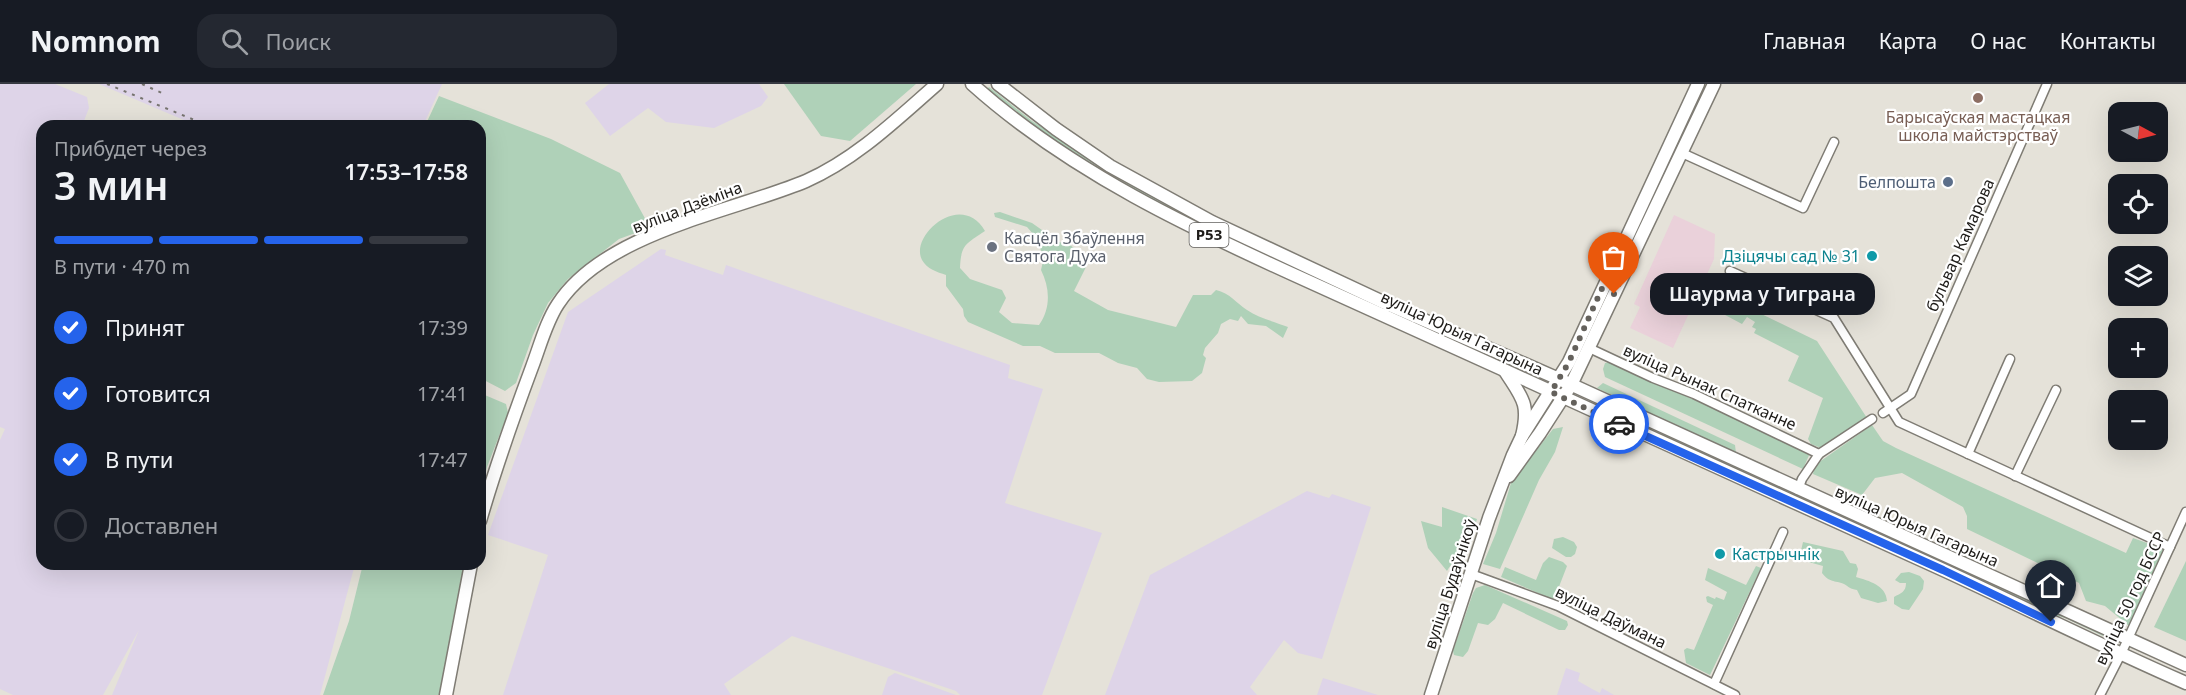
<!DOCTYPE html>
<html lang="ru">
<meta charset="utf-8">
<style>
:root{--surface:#171b24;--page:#242831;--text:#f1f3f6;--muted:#9ea1a6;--line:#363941;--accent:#2563eb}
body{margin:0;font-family:"Noto Sans",sans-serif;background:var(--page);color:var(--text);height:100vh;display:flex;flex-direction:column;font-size:22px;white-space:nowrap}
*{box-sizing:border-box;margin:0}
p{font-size:20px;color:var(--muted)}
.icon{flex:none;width:33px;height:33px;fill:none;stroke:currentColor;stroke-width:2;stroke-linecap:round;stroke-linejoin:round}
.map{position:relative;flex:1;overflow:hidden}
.details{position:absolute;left:36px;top:36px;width:450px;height:450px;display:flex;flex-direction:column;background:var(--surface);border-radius:18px;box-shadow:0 6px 24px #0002}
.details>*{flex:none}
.needle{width:39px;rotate:97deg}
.tools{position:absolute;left:2108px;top:18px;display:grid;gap:12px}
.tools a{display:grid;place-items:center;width:60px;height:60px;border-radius:12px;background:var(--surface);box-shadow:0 6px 24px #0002;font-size:30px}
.pin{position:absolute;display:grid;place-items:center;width:51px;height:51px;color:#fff;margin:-62px -26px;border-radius:50% 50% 50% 0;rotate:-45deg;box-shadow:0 0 6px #0007}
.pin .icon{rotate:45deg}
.courier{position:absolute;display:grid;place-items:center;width:60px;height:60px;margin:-30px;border:4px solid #2563eb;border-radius:50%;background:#fff;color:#222;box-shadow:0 2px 8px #0007}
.bubble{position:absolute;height:42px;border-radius:18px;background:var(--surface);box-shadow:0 6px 24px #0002;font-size:20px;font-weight:600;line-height:42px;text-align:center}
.head em{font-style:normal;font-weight:600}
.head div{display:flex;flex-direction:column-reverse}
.head{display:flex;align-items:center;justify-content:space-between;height:102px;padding:0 18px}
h1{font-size:39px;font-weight:600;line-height:45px}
.bar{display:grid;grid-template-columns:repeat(4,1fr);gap:9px 6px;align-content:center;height:72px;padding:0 18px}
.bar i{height:8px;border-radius:4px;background:var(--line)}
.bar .active{background:var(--accent)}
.bar p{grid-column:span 4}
ol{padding:0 18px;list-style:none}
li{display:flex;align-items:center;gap:18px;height:66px}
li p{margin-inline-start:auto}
li .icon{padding:6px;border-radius:50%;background:var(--accent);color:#fff;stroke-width:4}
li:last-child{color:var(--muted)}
li i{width:33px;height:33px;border:3px solid var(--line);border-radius:50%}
header{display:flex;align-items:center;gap:36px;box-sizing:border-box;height:84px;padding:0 30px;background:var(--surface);border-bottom:2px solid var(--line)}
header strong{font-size:28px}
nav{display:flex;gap:33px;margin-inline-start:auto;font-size:21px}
.search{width:420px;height:54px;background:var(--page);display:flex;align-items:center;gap:15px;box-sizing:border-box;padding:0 21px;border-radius:18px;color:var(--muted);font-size:22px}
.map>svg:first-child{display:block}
.commercial{fill:#ead1da}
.industrial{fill:#ded4e8}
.green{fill:#afd1b8}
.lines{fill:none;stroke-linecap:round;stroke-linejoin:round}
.street-casing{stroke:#7f7c74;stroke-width:11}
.secondary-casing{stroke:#7f7c74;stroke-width:15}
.primary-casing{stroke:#7f7c74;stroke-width:15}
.street{stroke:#fff;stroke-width:8}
.secondary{stroke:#fff;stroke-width:12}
.primary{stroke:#fff;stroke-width:12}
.rail{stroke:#77746f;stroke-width:2;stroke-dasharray:3 6;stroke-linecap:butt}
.done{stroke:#64615c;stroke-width:6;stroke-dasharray:0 10.8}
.route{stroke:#2563eb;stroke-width:8}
.education-dot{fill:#8d6e63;stroke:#fff;stroke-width:2}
.service-dot{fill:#5c6f8a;stroke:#fff;stroke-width:2}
.worship-dot{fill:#6b7280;stroke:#fff;stroke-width:2}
.culture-dot{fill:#0f9aa8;stroke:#fff;stroke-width:2}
.labels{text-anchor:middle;stroke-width:4.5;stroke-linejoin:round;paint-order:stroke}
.shield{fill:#fff;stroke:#62605e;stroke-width:1.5}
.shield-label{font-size:15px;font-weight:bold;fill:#1e1c19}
.education-label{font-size:16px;fill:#785e54;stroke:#fff}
.service-label{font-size:16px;fill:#4e5e75;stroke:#fff;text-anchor:end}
.street-label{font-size:16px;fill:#1e1c19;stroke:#fff}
.worship-label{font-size:16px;fill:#5b616d;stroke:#fff;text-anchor:start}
.culture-label{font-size:16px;fill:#0d838f;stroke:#fff;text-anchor:end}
</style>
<header>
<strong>Nomnom</strong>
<div class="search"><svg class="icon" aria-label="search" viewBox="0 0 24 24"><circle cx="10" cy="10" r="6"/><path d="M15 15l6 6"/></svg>Поиск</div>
<nav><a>Главная</a><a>Карта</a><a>О нас</a><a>Контакты</a></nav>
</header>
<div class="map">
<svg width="2186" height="611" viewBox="0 0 2186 611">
<rect width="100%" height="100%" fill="#e5e2d9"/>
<path class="commercial" d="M1674,131L1715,150L1714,175L1673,264L1630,244L1640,223L1634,220Z"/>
<g class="industrial">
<path d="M0,0H55L87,13L89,24L82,42H42V480H355L320,611H112L139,546L103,611H13L0,605V356L5,345L0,343Z"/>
<path d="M99,0H442L423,42H198Z"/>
<path d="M609,0H759L768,13L761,22L714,44L666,38L648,24L610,52L585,19Z"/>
<path d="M661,165L666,166L665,171L723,191L726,181L1010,281L1008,294L1043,305L1005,419L1102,449L1042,611H960L956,607L792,552L724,600L731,611H503L548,471L488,451L568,228Z"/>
<path d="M1307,407L1329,414L1332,410L1371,423L1322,575L1298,569L1284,556L1250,603L1257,611H1105L1150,491Z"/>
<path d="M1566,584L1580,589L1578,597L1594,606L1600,609L1602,604L1614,611H1557Z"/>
<path d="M895,589L956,611H882L888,593Z"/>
<path d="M1323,594L1378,611H1317Z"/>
</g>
<g class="green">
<path d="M784,0H916L850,57L821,52Z"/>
<path d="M989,3L1032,37L1145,109L1241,158L1533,290L1466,265L1241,160L1144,112L1050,53L987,5Z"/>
<path d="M439,12L551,55L620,89L647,138L641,147L619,155L568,195L548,219L533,251L516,299L505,307L480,294V42H425Z"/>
<path d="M1000,128L1032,139L1059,158L1070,161L1079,168L1092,171L1074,207L1108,226L1176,243L1193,211H1211L1216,206C1230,209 1236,219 1247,226C1259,234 1275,238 1288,243L1283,254L1266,242L1248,240L1241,232L1238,237L1230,235L1221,240L1218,249L1205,264L1203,271L1206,274L1202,289L1192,297L1159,298L1147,295L1137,284L1118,279L1099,269H1055L1040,262H1023L968,238L964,232L963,225L946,202V191C937,188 927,185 922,176C909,152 961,106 985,147C966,160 961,160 960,184L970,195L1002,206L1006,214L999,228L1012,239L1039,241C1051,224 1050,204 1041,186L1044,173L1034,151L1027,143L995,133L994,129Z"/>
<path d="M1720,210L1817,257L1867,334L1821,364L1811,360L1808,355L1823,314L1788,297L1799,272L1754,249L1756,245L1752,243L1755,238L1747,233L1742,240L1712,224Z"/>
<path d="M1612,278L1810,369L1803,385L1605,293L1603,285L1605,279Z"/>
<path d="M1603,299L1735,361L1736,369L1597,304Z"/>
<path d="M480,309L506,320L508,329L487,383L480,412Z"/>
<path d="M1587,317L1695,362L1726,379L2104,549L2103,552L2065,534L2040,526L1585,320Z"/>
<path d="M1872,341L1883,357L1896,364L2126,469L2133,454L2164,465L2163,471L2129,542L2105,522L2086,517L2079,499L1967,445V432L1963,423L1902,389L1875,394L1862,411L1813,390L1815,381Z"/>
<path d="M1563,343L1555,368L1539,396L1500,485L1483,480L1496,449L1511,399L1553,345Z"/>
<path d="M1442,423L1477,435L1466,472C1456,473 1452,479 1447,487L1428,464L1421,437L1442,443Z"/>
<path d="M1563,453L1574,458L1577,463L1575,470L1571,473H1566L1552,464L1554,455Z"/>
<path d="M1803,458L1843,467L1850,479L1856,480L1858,485L1856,493C1869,497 1886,501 1887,517L1878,519L1861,514L1857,506C1850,505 1849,503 1844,500C1834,496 1830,499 1822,489L1823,482L1805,477L1800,471Z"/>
<path d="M1549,473L1563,478L1567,482L1555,513L1552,515L1501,493L1505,483L1536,496L1543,479Z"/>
<path d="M2186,477V557L2154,543Z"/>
<path d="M363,480H464L439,611H323L349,537Z"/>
<path d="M1756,482L1761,484L1710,591L1686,579L1684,566L1687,564L1694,566L1713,521L1707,518L1706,513L1708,512L1715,515L1716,513L1724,516L1727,508L1705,496L1708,484L1746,501Z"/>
<path d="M1909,488L1920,492L1924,497L1923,505L1909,526L1902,525L1894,520V513C1901,509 1906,508 1906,499H1900L1895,496L1901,489Z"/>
<path d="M1485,501L1567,537L1568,541L1565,546H1559L1503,519L1495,535L1488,541L1478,539L1468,567L1463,573L1454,571L1453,567L1473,509L1476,504Z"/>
</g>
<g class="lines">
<defs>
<g id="street">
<path d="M1682,69L1803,124L1834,58"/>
<path d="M1730,187L1834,234L1899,338L2170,463"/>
<path d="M1589,264L1653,294L1694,310L1819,370"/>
<path d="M1883,329L1911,310L2047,0"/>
<path d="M1968,370L2010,275"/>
<path d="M2015,392L2056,306"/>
<path d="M1798,406L1802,395L1819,370L1872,335"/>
<path d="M1471,490L1558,522L1735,611"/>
<path d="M1714,600L1783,448"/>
<path d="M2100,611L2121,570L2186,428"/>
</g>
<g id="secondary">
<path d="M1509,392L1540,349L1571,301L1714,0"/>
<path d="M480,437C495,385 513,334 532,283C540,262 546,238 558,220C605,148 732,128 806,97C856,75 897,35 937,0"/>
<path d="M446,611L471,480"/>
<path d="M1431,611L1489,434L1513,371L1522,352L1569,278L1698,0"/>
</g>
<g id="primary">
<path d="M972,0C1070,88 1192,145 1312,199C1376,228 1440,257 1504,286C1649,353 1794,418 1939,484C2022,522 2103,563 2186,599"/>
<path d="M998,0L1056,45L1110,82L1212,138L1385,219L1559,295L2186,581"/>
<path d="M1505,287C1522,314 1530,319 1522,352"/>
</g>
</defs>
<use href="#street" class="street-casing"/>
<use href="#secondary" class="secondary-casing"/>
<use href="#primary" class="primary-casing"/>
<use href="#street" class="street"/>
<use href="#secondary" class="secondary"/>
<use href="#primary" class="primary"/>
<g class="rail">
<path d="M107,0L209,42"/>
<path d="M142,0L164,10"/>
</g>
</g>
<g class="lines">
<path class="done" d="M1614,210L1634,166L1623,162L1617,171L1569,278L1551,308L1619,340"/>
<path class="route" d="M1619,340L1943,486L2051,538"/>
</g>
<circle class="education-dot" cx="1978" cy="14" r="6"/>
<circle class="service-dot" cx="1948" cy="98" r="6"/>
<circle class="worship-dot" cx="992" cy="163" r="6"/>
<g class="culture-dot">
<circle cx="1872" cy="172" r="6"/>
<circle cx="1720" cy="470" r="6"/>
</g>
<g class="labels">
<rect class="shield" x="1189.5" y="139" width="39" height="24" rx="4.5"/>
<g class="shield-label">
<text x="1209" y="156">Р53</text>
</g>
<g class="education-label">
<text x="1978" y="39">Барысаўская мастацкая<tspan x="1978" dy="18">школа майстэрстваў</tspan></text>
</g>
<g class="service-label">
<text x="1936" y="104">Белпошта</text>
</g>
<g class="street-label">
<text transform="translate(687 123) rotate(-21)" y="6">вуліца Дзёміна</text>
<text transform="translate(1960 161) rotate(-66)" y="6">бульвар Камарова</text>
<text transform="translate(1462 249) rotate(25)" y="6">вуліца Юрыя Гагарына</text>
<text transform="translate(1710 303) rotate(24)" y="6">вуліца Рынак Спатканне</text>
<text transform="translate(1917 442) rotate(24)" y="6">вуліца Юрыя Гагарына</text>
<text transform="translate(1450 500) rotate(-72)" y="6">вуліца Будаўнікоў</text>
<text transform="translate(2130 514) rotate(-65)" y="6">вуліца 50 год БССР</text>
<text transform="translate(1611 533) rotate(26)" y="6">вуліца Даўмана</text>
</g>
<g class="worship-label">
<text x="1004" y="160">Касцёл Збаўлення<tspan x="1004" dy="18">Святога Духа</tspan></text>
</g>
<g class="culture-label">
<text x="1860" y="178">Дзіцячы сад № 31</text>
<text x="1732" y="476" text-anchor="start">Кастрычнік</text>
</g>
</g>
</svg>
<div class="tools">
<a><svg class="needle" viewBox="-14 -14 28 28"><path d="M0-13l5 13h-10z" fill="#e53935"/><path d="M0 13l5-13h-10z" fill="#9ea1a6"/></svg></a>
<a><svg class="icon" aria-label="locate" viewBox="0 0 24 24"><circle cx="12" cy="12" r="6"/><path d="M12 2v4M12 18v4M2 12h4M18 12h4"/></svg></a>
<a><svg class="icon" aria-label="layers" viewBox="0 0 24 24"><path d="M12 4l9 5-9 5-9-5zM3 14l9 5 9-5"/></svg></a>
<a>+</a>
<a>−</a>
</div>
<div class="pin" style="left:1614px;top:210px;background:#ea580c"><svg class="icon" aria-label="bag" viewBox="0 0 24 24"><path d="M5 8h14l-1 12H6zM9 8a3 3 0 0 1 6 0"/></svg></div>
<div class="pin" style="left:2051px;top:538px;background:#1f2937"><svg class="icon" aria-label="home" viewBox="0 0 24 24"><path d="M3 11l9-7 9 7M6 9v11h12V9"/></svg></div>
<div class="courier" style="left:1619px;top:340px"><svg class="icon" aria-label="car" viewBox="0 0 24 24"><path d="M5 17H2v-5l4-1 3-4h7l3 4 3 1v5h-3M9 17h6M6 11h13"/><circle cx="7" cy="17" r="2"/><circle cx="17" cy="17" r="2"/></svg></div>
<div class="bubble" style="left:1650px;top:189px;width:225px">Шаурма у Тиграна</div>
<section class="details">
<div class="head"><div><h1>3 мин</h1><p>Прибудет через</p></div><em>17:53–17:58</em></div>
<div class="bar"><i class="active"></i><i class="active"></i><i class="active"></i><i></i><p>В пути · 470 m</p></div>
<ol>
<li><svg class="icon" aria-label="check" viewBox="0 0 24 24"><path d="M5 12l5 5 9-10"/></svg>Принят<p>17:39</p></li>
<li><svg class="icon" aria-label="check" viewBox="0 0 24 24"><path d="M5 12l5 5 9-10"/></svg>Готовится<p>17:41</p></li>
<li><svg class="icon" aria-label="check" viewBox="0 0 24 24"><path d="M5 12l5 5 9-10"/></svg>В пути<p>17:47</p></li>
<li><i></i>Доставлен</li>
</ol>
</section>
</div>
